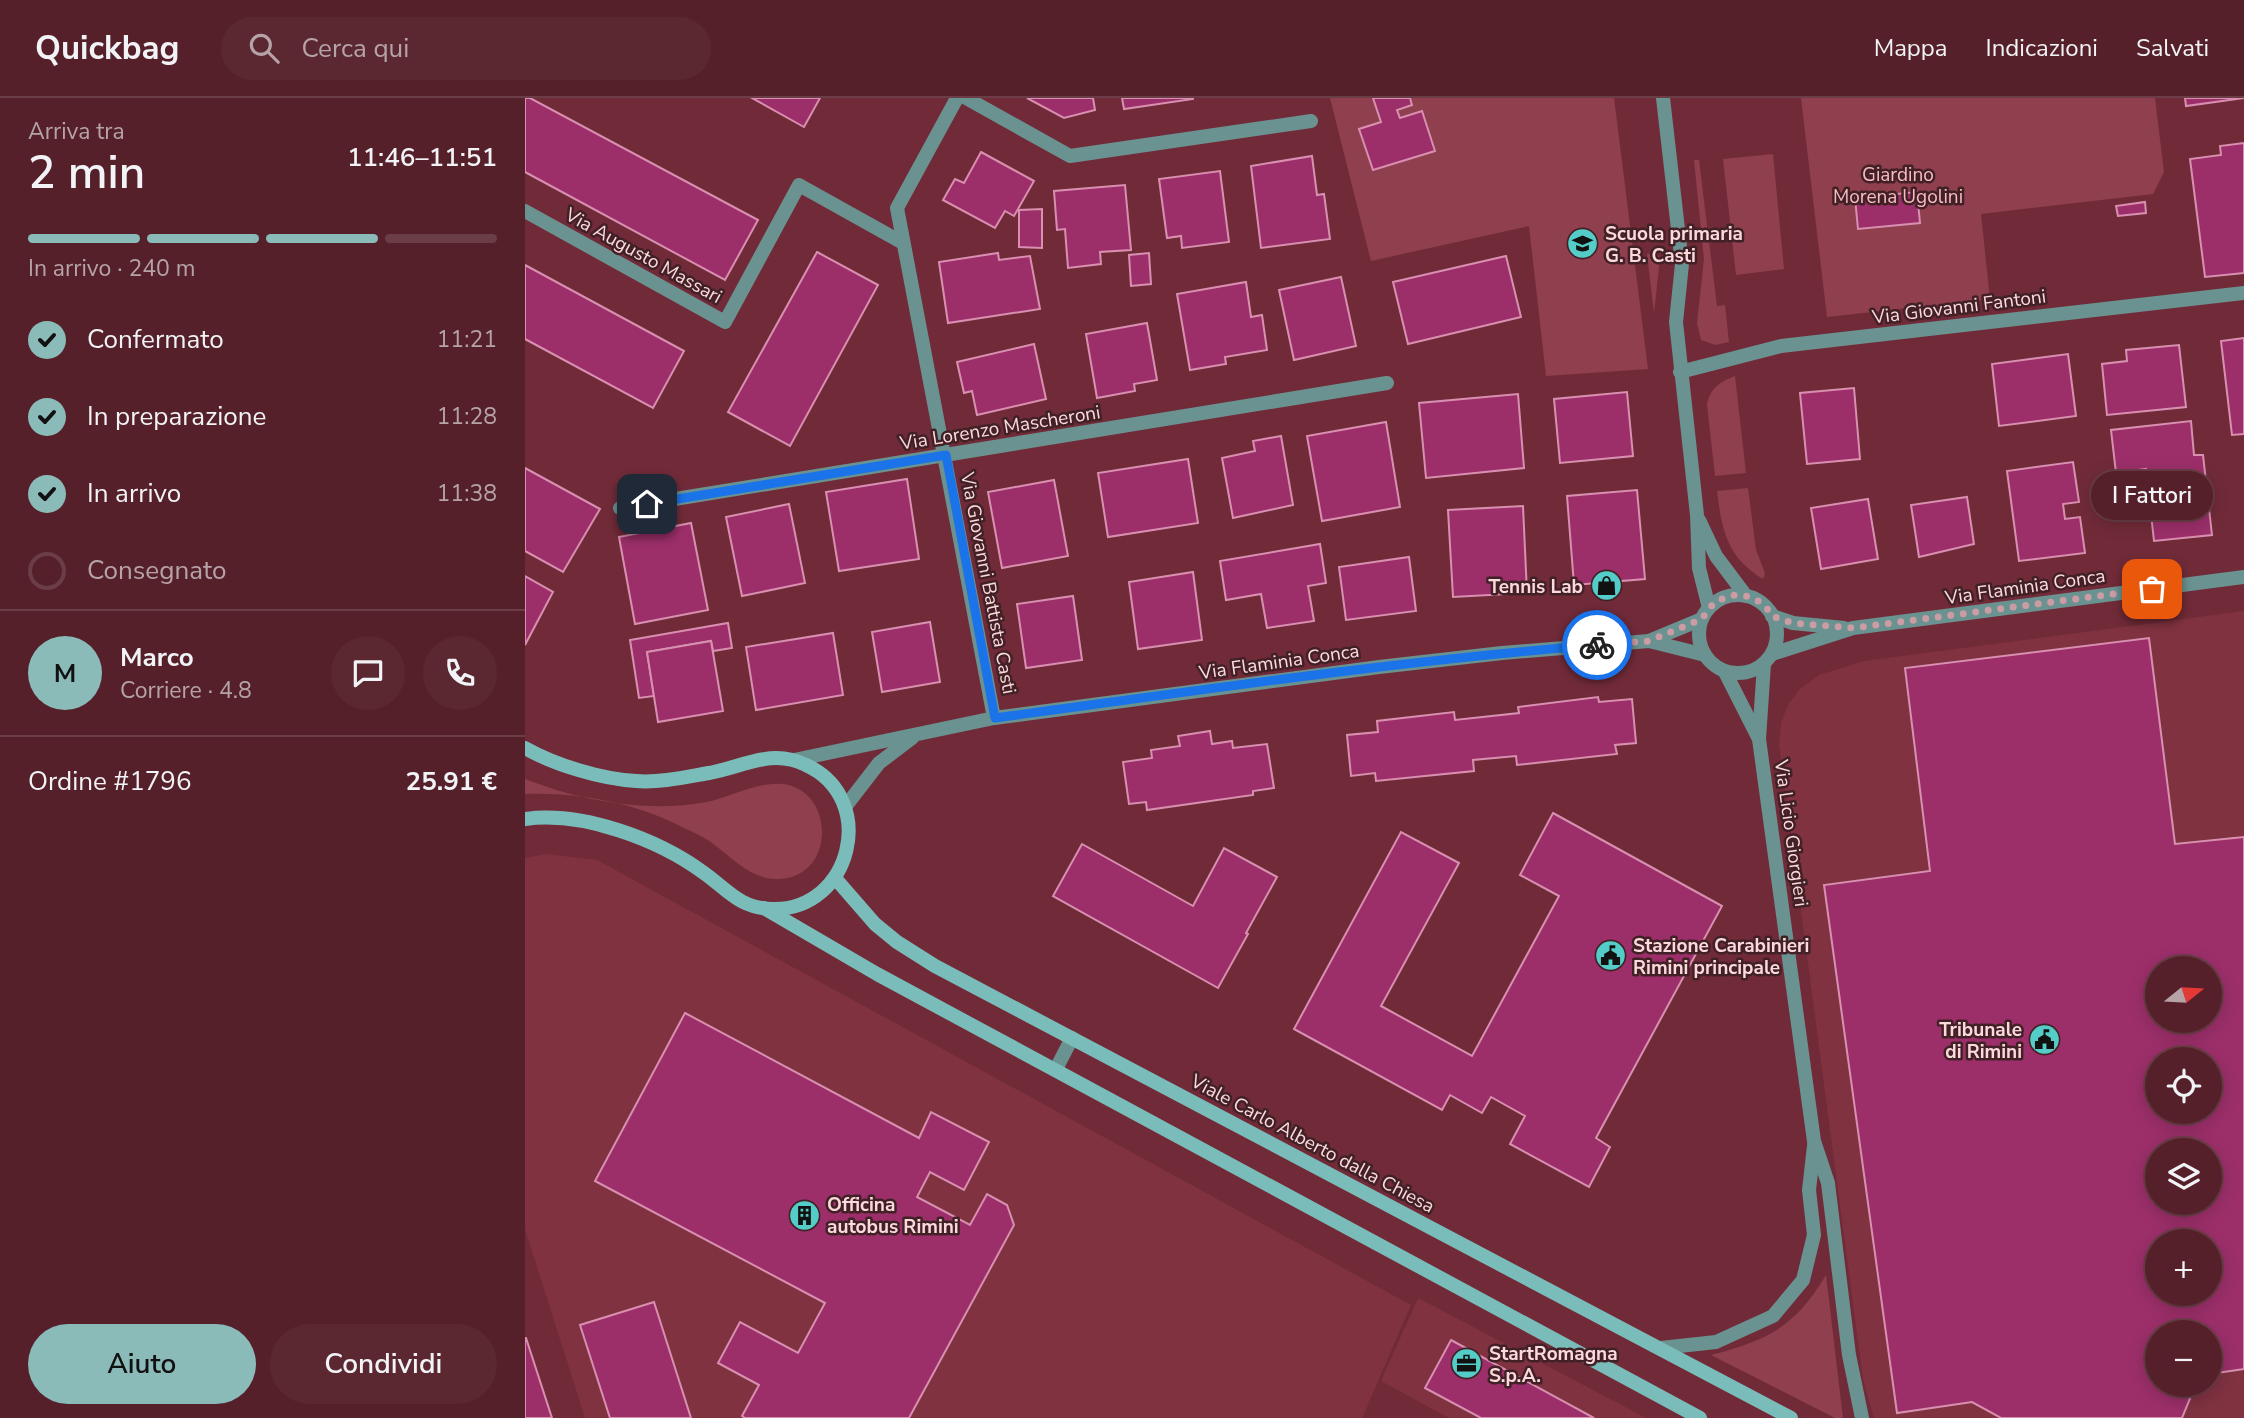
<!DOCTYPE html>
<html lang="it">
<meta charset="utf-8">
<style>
:root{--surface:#55202a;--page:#5b2832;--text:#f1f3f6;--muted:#b6a3a8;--line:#6b3e47;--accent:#8bbbb9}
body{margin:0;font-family:"Nunito Sans",sans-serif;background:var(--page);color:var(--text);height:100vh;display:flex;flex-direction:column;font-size:26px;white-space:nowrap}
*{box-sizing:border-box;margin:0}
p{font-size:23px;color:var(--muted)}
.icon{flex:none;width:38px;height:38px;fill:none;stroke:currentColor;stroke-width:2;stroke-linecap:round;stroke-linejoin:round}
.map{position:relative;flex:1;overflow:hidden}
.details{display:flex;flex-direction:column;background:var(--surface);width:525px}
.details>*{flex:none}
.needle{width:46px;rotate:72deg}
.fabs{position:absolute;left:1620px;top:858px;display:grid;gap:14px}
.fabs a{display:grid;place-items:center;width:77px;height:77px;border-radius:50%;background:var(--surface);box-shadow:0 4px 18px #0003,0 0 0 2px var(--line);font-size:35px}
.pin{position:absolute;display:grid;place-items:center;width:60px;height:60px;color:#fff;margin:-30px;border-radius:14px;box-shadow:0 4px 10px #0006}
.courier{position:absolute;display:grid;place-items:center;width:70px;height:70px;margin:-35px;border:5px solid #1a73e8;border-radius:50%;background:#fff;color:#222;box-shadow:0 2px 9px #0007}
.bubble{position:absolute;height:49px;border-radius:24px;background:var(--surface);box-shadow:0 4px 18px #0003,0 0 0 2px var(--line);font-size:23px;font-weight:600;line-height:49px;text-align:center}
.headline em{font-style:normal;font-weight:600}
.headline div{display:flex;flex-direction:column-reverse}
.headline{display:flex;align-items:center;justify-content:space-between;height:119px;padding:0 28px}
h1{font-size:46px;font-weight:600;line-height:52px}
.bar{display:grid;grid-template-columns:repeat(4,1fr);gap:10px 7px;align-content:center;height:84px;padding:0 28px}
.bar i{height:9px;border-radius:5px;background:var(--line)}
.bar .on{background:var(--accent)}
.bar p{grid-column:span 4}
.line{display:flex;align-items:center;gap:18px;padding:0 28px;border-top:2px solid var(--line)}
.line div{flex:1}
.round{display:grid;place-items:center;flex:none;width:74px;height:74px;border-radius:37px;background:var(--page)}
ol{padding:0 28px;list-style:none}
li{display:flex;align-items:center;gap:21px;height:77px}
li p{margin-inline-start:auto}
li .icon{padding:7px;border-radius:50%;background:var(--accent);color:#111;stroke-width:4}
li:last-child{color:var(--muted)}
li i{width:38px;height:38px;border:4px solid var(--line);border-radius:50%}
.button{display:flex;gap:14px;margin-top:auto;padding:14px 28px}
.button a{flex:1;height:80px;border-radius:42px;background:var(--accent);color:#111;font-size:28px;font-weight:600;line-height:80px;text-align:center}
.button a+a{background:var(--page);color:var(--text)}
header{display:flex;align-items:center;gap:42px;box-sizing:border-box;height:98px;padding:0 35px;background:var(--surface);border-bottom:2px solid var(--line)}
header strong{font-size:33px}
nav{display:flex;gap:38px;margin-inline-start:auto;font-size:24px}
.search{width:490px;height:63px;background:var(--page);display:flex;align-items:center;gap:18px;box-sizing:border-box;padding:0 24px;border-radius:38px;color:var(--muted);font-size:26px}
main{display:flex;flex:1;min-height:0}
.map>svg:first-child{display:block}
.built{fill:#803241;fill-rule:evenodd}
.green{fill:#8f3f4d}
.building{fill:#9c2f6a;stroke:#d98fb0;stroke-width:2;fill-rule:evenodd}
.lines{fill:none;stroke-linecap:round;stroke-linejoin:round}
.service{stroke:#6a9290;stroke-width:14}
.minor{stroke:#6a9290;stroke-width:14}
.tertiary{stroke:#6a9290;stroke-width:14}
.secondary{stroke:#7abcb9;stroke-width:14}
.done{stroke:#cb9ca3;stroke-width:7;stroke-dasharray:0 12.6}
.route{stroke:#1a73e8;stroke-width:9}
.labels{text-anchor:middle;stroke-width:5;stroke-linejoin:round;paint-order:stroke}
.park-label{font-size:19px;fill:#fabac1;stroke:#412126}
.poi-label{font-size:19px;font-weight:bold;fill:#fcd9dc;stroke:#412126;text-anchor:start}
.street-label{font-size:19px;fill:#fcd9dc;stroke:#412126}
</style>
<header>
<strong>Quickbag</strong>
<div class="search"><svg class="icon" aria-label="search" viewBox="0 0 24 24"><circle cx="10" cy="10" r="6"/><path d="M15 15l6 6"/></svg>Cerca qui</div>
<nav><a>Mappa</a><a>Indicazioni</a><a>Salvati</a></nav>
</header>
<main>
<section class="details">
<div class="headline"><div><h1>2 min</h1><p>Arriva tra</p></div><em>11:46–11:51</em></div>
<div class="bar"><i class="on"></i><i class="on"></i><i class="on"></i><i></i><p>In arrivo · 240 m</p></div>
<ol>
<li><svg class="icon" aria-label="check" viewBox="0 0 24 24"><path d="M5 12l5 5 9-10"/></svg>Confermato<p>11:21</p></li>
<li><svg class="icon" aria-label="check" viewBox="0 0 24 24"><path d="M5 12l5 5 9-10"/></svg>In preparazione<p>11:28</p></li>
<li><svg class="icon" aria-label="check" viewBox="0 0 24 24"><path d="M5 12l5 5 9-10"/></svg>In arrivo<p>11:38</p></li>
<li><i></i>Consegnato</li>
</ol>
<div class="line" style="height:126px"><b class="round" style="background:var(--accent);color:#111">M</b><div><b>Marco</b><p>Corriere · 4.8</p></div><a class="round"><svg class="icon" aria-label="chat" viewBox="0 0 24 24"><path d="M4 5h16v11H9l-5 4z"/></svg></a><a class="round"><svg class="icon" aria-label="phone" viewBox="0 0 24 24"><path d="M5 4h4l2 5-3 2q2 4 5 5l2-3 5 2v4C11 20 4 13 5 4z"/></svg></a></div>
<div class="line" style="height:91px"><div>Ordine #1796</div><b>25.91 €</b></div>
<div class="button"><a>Aiuto</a><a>Condividi</a></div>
</section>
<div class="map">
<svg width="1719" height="1320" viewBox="0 0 1719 1320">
<rect width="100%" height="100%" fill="#712b38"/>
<g class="built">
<path d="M1719,513V1320H1349L1338,1281L1254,646L1256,625L1263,607L1275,591L1294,577L1339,563ZM1633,870H1685V922H1633ZM1633,961H1685V1013H1633ZM1633,1052H1685V1104H1633ZM1633,1143H1685V1195H1633ZM1633,1234H1685V1286H1633Z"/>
<path d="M21,756L72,762L886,1207L837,1320H60L0,1131V760Z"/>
<path d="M893,1200L1121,1320H924L856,1283Z"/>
</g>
<g class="green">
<path d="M805,0H1089L1123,271L1021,278L1004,128L846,163Z"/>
<path d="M1276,0H1630L1639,74L1628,96L1456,116L1465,201L1302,219Z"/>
<path d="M1248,56L1259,171L1211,177L1198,61Z"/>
<path d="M1169,62H1174L1192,208L1200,207L1204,244L1190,247L1176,242L1172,225L1179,161Z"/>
<path d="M1132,155L1135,160L1129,215L1122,156Z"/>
<path d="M1210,278L1221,375L1190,378L1182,306C1186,289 1195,284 1210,278Z"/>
<path d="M1223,390L1231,452L1240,475L1238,481C1202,459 1197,433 1192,393Z"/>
<path d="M0,681C56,703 122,715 182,704C204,699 226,687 248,686C309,681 315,778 255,781C227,783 208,760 187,745C179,739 168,734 159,730C112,705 53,694 0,696Z"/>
<path d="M1301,1177L1318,1320H1310L1186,1257C1243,1242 1270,1229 1301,1177Z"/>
</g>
<g class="building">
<path d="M0,0H5L233,122L200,182L0,74Z"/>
<path d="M227,0H295L279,29Z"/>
<path d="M502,0H568L570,12L539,20Z"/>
<path d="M597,0H668V1L599,11Z"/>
<path d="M848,0H885L887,7L872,12L875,20L897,13L910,53L848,72L834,31L856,24Z"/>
<path d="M1660,0H1719L1661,8Z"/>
<path d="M1719,45V175L1680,179L1665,61L1696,57L1695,48Z"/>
<path d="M456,54L509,83L489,118L480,113L470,130L418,102L430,81L439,85Z"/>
<path d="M787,58L792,97L799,96L805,141L736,150L726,68Z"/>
<path d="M695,73L704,144L657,150L656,138L642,140L634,81Z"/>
<path d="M600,87L606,152L575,154L576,166L543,170L540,131L532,132L529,93Z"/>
<path d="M1392,94L1395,125L1333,131L1330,100Z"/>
<path d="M1620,104L1621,115L1593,118L1591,108Z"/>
<path d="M517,111V150L494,149V112Z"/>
<path d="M292,154L353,187L265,348L203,314Z"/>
<path d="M473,155L474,162L505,158L515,211L423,225L414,164Z"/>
<path d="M624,155L626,186L606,188L604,157Z"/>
<path d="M981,158L996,219L883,246L868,184Z"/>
<path d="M0,167L159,253L128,310L0,241Z"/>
<path d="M816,179L831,248L769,262L754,192Z"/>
<path d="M721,184L726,219L737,217L742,252L700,259L701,266L665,272L652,196Z"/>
<path d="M622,225L632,282L609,286L610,293L572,300L561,236Z"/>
<path d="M1719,240V336L1707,337L1696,243Z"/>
<path d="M509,246L521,301L452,317L447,293L439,295L432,264Z"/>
<path d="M1654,247L1661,309L1582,317L1577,266L1602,263L1601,252Z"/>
<path d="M1543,256L1551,318L1474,328L1467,266Z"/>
<path d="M1329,290L1335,361L1282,366L1275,295Z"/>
<path d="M1102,294L1108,358L1035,365L1029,301Z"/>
<path d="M993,296L999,370L901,380L894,305Z"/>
<path d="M1666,323L1669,357H1678L1687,437L1629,443L1621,371L1591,375L1586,332Z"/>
<path d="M861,324L875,409L797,423L782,338Z"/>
<path d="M756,338L768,407L708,420L697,360L730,353L728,343Z"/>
<path d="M663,361L673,425L583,439L573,375Z"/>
<path d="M1548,364L1554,404L1538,406L1540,421L1555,419L1560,455L1494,463L1482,373Z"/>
<path d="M0,370L75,411L38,474L0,453Z"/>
<path d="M382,381L394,461L314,473L301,394Z"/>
<path d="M529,382L543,458L477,470L463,394Z"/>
<path d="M1112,392L1120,481L1049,487L1042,398Z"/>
<path d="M1442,399L1449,446L1394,459L1386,407Z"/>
<path d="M1343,401L1353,461L1296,471L1286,410Z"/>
<path d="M264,406L280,485L217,498L201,419Z"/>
<path d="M998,408L1002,495L928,499L923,412Z"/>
<path d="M166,425L183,512L110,526L94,439Z"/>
<path d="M795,446L801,485L783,488L789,523L742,530L736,496L701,502L695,463Z"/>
<path d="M884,459L891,513L821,522L814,469Z"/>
<path d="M668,474L677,542L613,551L604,484Z"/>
<path d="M0,478L28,494L0,547Z"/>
<path d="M548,498L557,562L501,570L492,506Z"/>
<path d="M405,524L415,584L357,594L347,534Z"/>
<path d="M203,525L207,550L188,553L186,543L122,554L129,598L114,600L105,542Z"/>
<path d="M308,535L318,597L231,612L221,549Z"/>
<path d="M1624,540L1650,746L1719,739V1271L1685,1276V1234H1633V1286H1671L1657,1320H1476L1447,1304L1372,1315L1299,787L1405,773L1380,570ZM1633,870H1685V922H1633ZM1633,961H1685V1013H1633ZM1633,1052H1685V1104H1633ZM1633,1143H1685V1195H1633Z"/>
<path d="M186,543L198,613L133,624L122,554Z"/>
<path d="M1073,599L1074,604L1107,601L1111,645L1090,647L1092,656L992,667L991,658L948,662L949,673L851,683L850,675L826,678L822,637L853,634L852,623L929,614L930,622L994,615L993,609Z"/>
<path d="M685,633L687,646L707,643L708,650L742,646L749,690L728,693V697L622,712L621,704L604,706L598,664L627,660L626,652L655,648L653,638Z"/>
<path d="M1028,715L1197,808L1071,1040L1085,1049L1064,1089L985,1046L1000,1018L966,999L957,1015L925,997L917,1012L769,931L876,734L934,765L856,908L947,958L1034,798L995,777Z"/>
<path d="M557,746L668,808L699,750L752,779L721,835L723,836L693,890L528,798Z"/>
<path d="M160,915L394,1040L406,1014L464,1044L439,1092L405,1074L392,1099L445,1127L462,1096L482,1107L489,1127L384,1320H220L217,1318L234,1287L193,1265L215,1224L273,1255L300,1205L70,1083Z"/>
<path d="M129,1204L166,1320H85L55,1227Z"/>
<path d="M0,1240H1L27,1320H0Z"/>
<path d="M926,1242L1069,1320H956L900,1290Z"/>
</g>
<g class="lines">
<path class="service" d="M1155,274L1256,248L1719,195"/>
<g class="minor">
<path d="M432,0L372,110L469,620"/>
<path d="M441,0L545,58L786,23"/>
<path d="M1138,0L1157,166L1151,224L1172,417L1174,470L1184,510"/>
<path d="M0,113L200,224L274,87L378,145"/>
<path d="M95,410L862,285"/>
<path d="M1174,422L1191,458L1221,498"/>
<path d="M1239,566L1234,641L1289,1043L1303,1085L1324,1257L1337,1320"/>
<path d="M1200,574L1233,639"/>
<path d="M531,971L547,940"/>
<path d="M1136,1250L1191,1244L1248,1218L1278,1182L1289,1137L1284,1092L1289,1048"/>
</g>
<g class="tertiary">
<circle cx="1213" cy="536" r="39"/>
<path d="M1247,518L1268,525L1319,530"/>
<path d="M1124,543L1180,557"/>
<path d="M1247,556L1328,530L1719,479"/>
<path d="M269,662L469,620L854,569L977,555L1124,543L1177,521"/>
<path d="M320,709L354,665L387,640"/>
</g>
<g class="secondary">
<path d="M0,650C30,667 76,681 111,683C134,685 161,679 184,675C218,669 246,650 281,667C354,700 327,813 247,811C214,810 203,792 179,775C133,741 57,713 0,721"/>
<path d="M310,780L350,826L372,844L410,868L1266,1320"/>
<path d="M239,810L352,876L1175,1320"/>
</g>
</g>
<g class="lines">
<path class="done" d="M1072,547L1124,543L1177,521L1184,510L1194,502L1210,497L1221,498L1232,502L1241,509L1247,518L1268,525L1328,530L1627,491"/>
<path class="route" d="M122,406L421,357L470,620C670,593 871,563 1072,547"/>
</g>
<defs>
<symbol id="school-disc" viewBox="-11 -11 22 22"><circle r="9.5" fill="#54cdc8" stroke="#412126"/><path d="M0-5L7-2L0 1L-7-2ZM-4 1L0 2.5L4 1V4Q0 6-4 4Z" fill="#111"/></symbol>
<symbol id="shop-disc" viewBox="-11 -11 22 22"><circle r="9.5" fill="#54cdc8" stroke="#412126"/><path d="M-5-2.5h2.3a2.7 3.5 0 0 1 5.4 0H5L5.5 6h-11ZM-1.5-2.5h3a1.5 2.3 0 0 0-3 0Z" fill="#111"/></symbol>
<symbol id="civic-disc" viewBox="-11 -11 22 22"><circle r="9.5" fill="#54cdc8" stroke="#412126"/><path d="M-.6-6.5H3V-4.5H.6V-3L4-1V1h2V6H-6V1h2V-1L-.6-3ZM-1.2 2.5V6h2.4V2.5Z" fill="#111"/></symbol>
<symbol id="building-disc" viewBox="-11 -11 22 22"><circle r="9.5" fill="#54cdc8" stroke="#412126"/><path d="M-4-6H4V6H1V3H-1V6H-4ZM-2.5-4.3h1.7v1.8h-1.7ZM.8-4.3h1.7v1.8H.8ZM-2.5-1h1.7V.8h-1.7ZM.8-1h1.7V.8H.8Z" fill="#111"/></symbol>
<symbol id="office-disc" viewBox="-11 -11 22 22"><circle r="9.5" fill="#54cdc8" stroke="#412126"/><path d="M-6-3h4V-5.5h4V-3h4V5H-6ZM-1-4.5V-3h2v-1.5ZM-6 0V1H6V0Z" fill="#111"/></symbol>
</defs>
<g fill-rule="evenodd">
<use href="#school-disc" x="1040" y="128" width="35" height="35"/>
<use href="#shop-disc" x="1064" y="470" width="35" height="35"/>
<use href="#civic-disc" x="1068" y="840" width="35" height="35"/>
<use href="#civic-disc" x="1502" y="924" width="35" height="35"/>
<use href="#building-disc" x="262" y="1100" width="35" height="35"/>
<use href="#office-disc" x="924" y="1248" width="35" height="35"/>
</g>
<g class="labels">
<g class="park-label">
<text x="1373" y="83">Giardino<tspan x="1373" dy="22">Morena Ugolini</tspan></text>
</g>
<g class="poi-label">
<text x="1080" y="142">Scuola primaria<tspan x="1080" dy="22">G. B. Casti</tspan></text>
<text x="1058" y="495" text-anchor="end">Tennis Lab</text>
<text x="1108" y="854">Stazione Carabinieri<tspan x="1108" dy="22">Rimini principale</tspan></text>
<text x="1497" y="938" text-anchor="end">Tribunale<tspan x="1497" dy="22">di Rimini</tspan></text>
<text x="302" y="1113">Officina<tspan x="302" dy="22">autobus Rimini</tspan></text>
<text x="964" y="1262">StartRomagna<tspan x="964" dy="22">S.p.A.</tspan></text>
</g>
<g class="street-label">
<text transform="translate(119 157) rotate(29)" y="7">Via Augusto Massari</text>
<text transform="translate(1434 208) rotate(-7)" y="7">Via Giovanni Fantoni</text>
<text transform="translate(475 329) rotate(-9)" y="7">Via Lorenzo Mascheroni</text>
<text transform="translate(464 485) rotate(79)" y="7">Via Giovanni Battista Casti</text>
<text transform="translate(1500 488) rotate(-8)" y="7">Via Flaminia Conca</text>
<text transform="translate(754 563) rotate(-8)" y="7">Via Flaminia Conca</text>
<text transform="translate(1267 735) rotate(82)" y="7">Via Licio Giorgieri</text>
<text transform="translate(788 1045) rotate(28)" y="7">Viale Carlo Alberto dalla Chiesa</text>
</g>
</g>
</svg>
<div class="fabs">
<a><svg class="needle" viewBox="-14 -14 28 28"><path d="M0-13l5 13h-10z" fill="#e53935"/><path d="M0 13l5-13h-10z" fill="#b6a3a8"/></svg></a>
<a><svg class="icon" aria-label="locate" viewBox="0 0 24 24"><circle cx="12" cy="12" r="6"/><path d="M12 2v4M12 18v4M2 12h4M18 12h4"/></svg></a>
<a><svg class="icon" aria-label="layers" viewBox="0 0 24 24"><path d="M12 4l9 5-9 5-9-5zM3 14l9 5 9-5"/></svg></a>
<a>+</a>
<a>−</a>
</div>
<div class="pin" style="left:1627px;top:491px;background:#ea580c"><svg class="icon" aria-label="bag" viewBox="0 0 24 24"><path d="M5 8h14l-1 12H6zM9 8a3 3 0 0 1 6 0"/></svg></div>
<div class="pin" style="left:122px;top:406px;background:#1f2937"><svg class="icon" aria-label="home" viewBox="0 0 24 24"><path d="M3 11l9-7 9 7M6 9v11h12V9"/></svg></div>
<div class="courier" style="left:1072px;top:547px"><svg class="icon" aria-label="bike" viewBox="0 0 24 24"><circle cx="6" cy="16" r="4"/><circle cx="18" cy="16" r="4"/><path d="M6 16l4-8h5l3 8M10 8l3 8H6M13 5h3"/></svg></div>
<div class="bubble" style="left:1566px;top:373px;width:122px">I Fattori</div>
</div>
</main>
